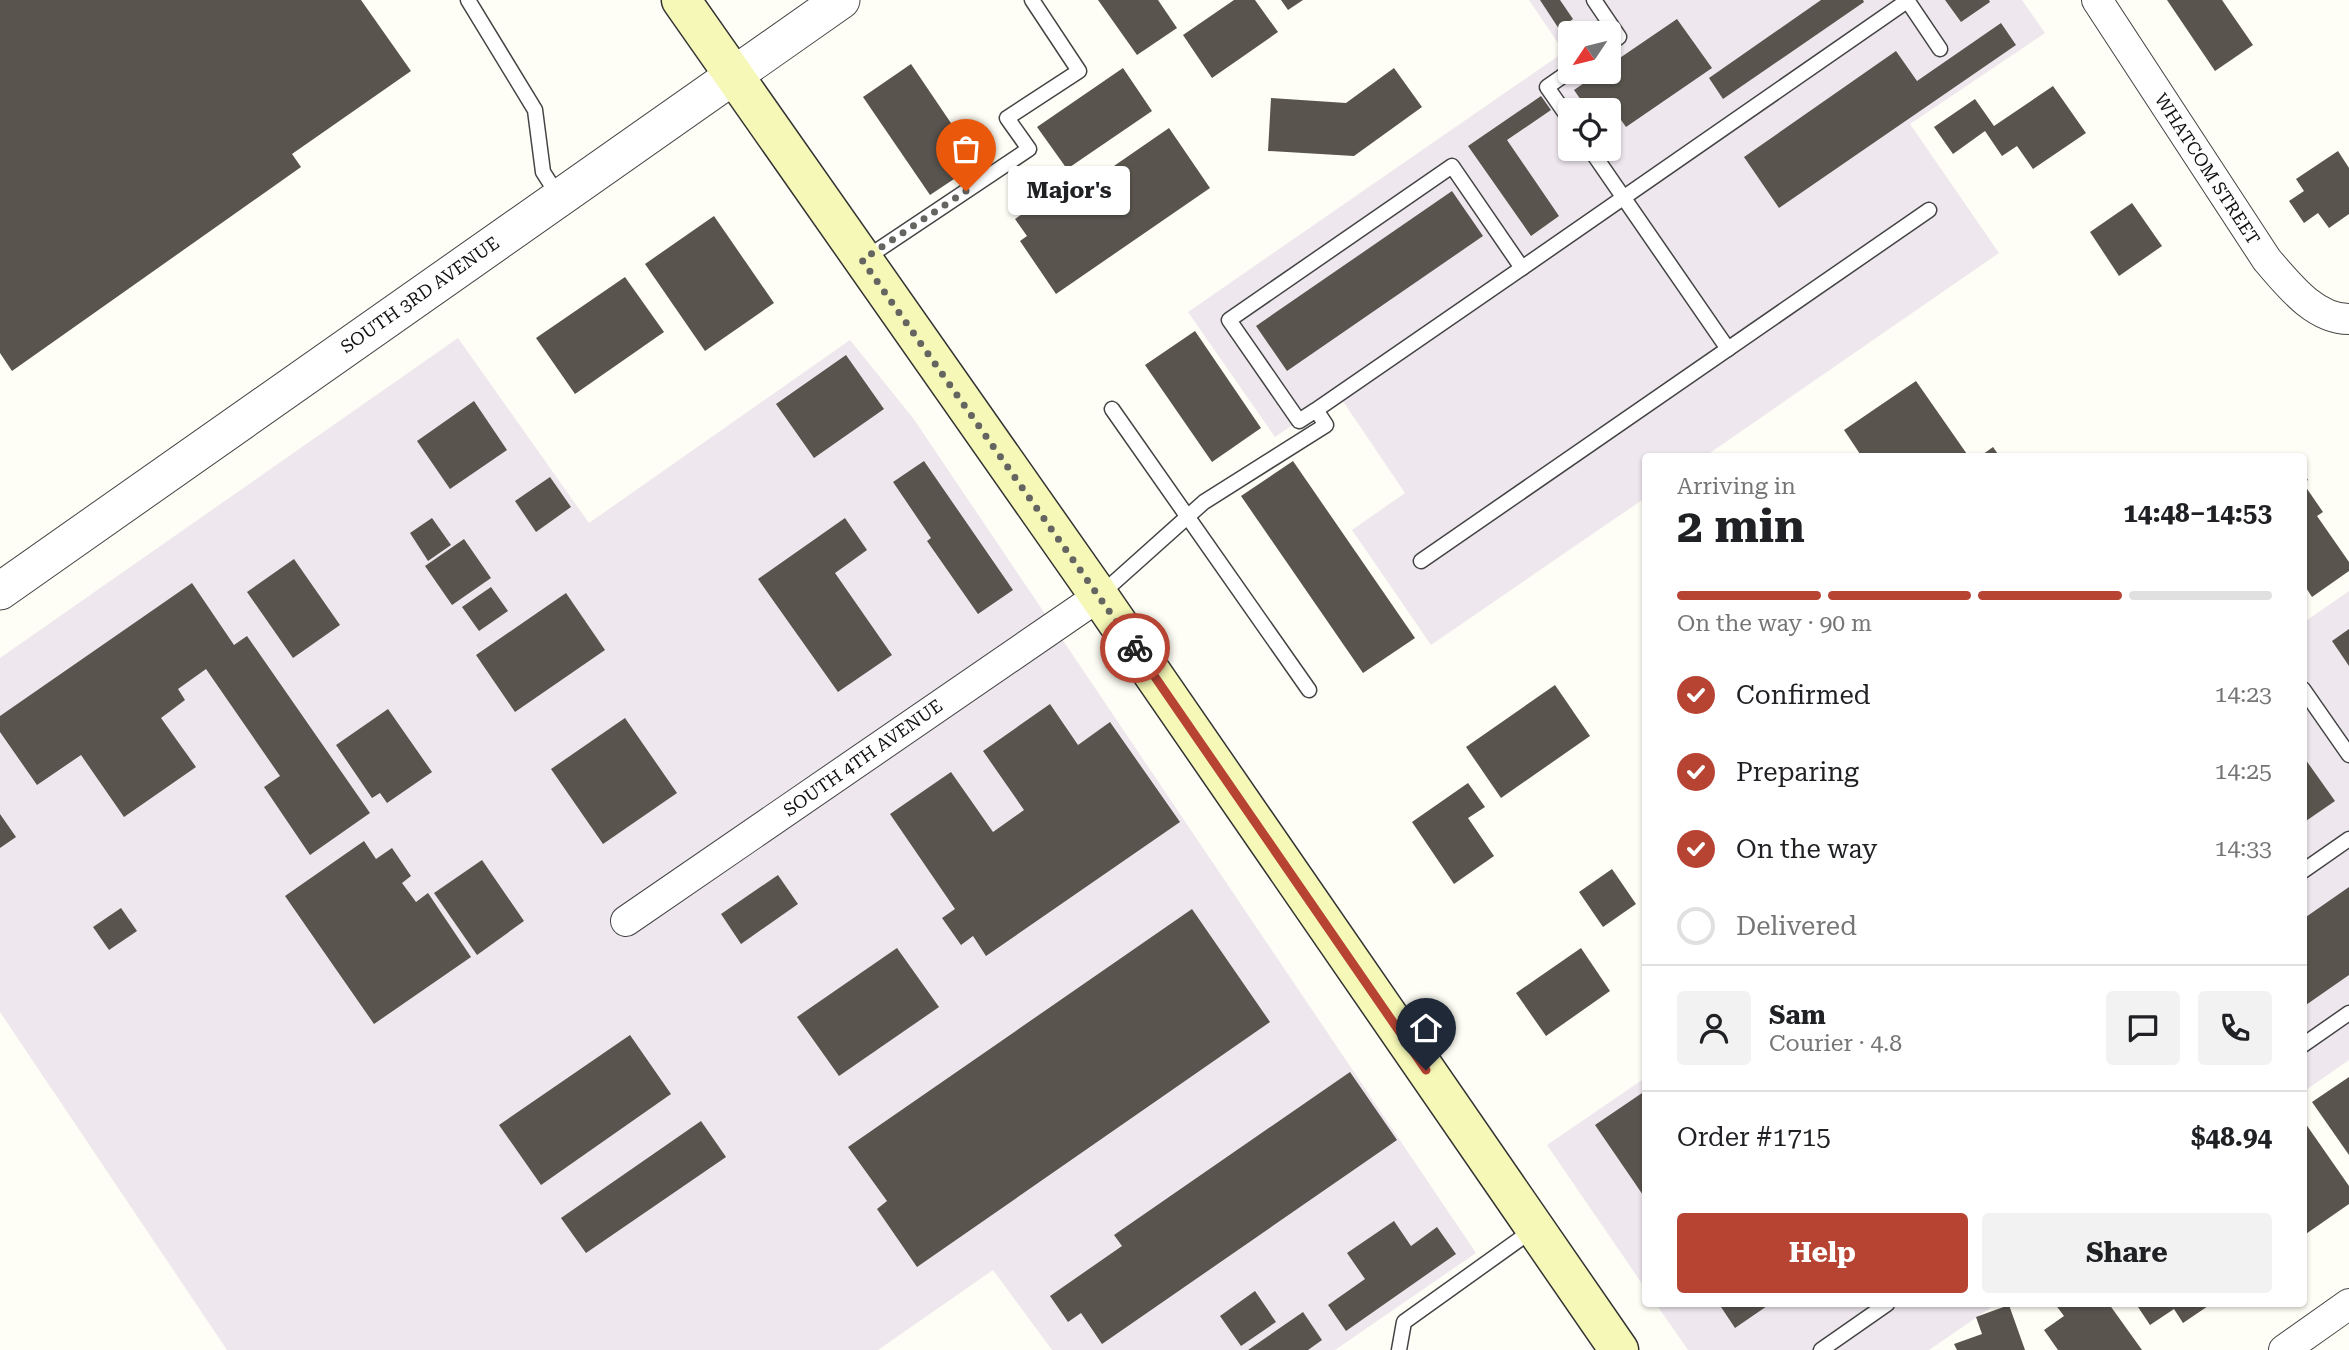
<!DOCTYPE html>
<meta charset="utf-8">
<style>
:root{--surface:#fff;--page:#f2f2f2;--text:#202124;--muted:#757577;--line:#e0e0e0;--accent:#b74333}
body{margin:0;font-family:"Roboto Serif",serif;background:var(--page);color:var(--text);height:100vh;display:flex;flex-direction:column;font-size:26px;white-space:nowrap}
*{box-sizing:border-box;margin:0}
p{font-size:23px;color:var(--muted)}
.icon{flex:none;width:38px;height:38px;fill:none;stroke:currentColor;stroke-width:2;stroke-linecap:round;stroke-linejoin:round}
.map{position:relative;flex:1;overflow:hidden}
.sheet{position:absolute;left:1642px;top:453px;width:665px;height:854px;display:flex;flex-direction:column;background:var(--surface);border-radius:7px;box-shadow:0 2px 5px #0004}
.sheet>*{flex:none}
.needle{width:46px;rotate:235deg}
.controls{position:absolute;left:1558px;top:21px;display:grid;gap:14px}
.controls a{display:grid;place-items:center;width:63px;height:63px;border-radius:7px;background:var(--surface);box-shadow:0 2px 5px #0004;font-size:35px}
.pin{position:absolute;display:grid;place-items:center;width:60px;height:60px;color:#fff;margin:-72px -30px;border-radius:50% 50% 50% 0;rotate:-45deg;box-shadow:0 0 7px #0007}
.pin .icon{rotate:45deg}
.courier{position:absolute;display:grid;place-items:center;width:70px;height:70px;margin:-35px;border:5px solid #b74333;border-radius:50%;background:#fff;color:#222;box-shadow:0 2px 9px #0007}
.bubble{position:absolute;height:49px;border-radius:7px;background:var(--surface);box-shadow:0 2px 5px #0004;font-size:23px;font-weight:700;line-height:49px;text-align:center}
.head em{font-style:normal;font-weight:700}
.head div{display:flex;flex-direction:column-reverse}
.head{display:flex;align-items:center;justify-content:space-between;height:119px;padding:0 35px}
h1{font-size:46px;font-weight:700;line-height:52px}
.bar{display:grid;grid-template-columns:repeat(4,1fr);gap:10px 7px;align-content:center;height:84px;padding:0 35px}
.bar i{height:9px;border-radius:5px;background:var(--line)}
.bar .selected{background:var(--accent)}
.bar p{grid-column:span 4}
.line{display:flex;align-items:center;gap:18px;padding:0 35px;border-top:2px solid var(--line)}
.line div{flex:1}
.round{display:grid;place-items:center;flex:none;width:74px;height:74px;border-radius:7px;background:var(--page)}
ol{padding:0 35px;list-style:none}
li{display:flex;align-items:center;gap:21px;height:77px}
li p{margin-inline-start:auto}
li .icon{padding:7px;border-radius:50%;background:var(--accent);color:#fff;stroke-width:4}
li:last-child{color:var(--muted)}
li i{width:38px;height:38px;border:4px solid var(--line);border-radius:50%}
.primary-button{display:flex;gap:14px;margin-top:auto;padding:14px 35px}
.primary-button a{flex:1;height:80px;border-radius:7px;background:var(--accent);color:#fff;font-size:28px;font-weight:700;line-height:80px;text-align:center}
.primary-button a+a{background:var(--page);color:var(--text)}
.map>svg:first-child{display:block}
.industrial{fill:#eee7ee;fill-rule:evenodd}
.building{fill:#59544e}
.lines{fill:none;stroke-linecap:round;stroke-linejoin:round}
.service-casing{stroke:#444;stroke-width:17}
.minor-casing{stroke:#444;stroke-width:32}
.tertiary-casing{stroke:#444;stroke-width:39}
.secondary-casing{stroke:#333;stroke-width:41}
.service{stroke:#fff;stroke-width:14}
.minor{stroke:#fff;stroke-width:30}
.tertiary{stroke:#fff;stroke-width:37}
.secondary{stroke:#f5f8b6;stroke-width:38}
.done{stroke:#646461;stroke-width:7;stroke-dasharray:0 12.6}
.route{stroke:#b74333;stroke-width:9}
.labels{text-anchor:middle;stroke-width:7;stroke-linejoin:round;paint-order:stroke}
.street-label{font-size:18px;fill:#111;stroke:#fff}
</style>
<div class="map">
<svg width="2349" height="1350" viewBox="0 0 2349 1350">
<rect width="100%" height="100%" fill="#fefef6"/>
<g class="industrial">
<path d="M1529,0H2022L2045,33L1910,124L1999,253L1704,457H1645V498L1431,645L1352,530L1405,493L1338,394L1275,437L1188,312L1564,52ZM1570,33H1608V72H1570ZM1570,110H1608V149H1570Z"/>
<path d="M458,338L589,523L850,340L913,418L1476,1253L1335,1350H1052L993,1270L878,1350H227L0,1012V658Z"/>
<path d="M2349,591V1060L2303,1092V623Z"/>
<path d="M1645,1078V1288L1547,1145Z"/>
<path d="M1656,1304H1996L1929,1350H1688Z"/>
</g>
<g class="building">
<path d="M0,0H361L411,71L292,154L301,167L12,371L0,353Z"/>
<path d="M1098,0H1158L1177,28L1137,55Z"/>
<path d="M1234,0H1255L1278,32L1212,78L1183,35Z"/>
<path d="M1281,0H1303L1288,10Z"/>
<path d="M1540,0H1560L1573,19L1559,29Z"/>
<path d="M1821,0H1863L1864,2L1723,99L1709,78Z"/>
<path d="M1945,0H1989L1990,2L1961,22Z"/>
<path d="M2167,0H2222L2253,45L2215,71Z"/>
<path d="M1677,19L1712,68L1626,127L1621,120L1608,129V110H1588L1574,90L1600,72H1608V66Z"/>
<path d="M2001,23L2016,45L1779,208L1744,157L1896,51L1917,81Z"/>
<path d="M911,64L978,163L930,195L863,97Z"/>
<path d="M1123,68L1152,111L1067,169L1037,127Z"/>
<path d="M1394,68L1422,107L1354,156L1268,151L1271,98L1346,103Z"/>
<path d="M2053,86L2086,133L2033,169L2017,146L2002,156L1985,131L1953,154L1934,127L1975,99L1994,126Z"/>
<path d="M1541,96L1551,110L1507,140L1559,216L1531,236L1468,146Z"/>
<path d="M1169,128L1210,188L1056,294L1020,241L1027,236L1015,219L1063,186L1075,204L1103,185L1098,177Z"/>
<path d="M2338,151L2349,168V214L2329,228L2318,213L2304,223L2289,201L2304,191L2296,179Z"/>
<path d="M1452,191L1483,236L1287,371L1256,326Z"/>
<path d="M2132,203L2162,246L2119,276L2090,232Z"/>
<path d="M714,216L774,303L705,351L645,264Z"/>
<path d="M625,277L664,332L575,394L536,338Z"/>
<path d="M1195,331L1261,428L1212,462L1145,365Z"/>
<path d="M846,355L884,409L814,458L776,404Z"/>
<path d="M1916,381L1969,457H1862L1844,430Z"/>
<path d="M474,401L507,450L450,489L417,441Z"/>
<path d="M1993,447L2000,457H1979Z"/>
<path d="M924,461L1013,590L978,614L927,541L931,538L893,482Z"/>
<path d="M1293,461L1415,638L1363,673L1241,496Z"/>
<path d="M2303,472L2308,480L2303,483L2323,512L2317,516L2349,562V571L2312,597L2303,583Z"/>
<path d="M550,477L571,507L536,532L515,501Z"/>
<path d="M432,518L451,545L428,561L410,533Z"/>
<path d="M845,518L867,550L835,573L892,655L838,692L758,579Z"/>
<path d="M464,539L491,578L452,605L425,566Z"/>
<path d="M294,559L340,625L293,658L247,592Z"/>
<path d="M192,583L234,645L247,636L370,813L310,855L264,787L280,776L206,669L178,689L185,700L161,718L196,767L124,817L81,755L37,785L0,732V716Z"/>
<path d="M491,587L508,611L479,631L462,607Z"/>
<path d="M566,593L605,650L515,712L476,655Z"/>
<path d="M2349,629V666L2332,641Z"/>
<path d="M1555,685L1590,736L1501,798L1466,747Z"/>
<path d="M1050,704L1078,745L1110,722L1180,822L986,956L973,936L961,945L942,918L955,909L890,814L951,772L993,832L1024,810L983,751Z"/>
<path d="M388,709L432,772L387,803L380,793L372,798L336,745Z"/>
<path d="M625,718L677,793L603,844L551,769Z"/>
<path d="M2303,756L2335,801L2303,823Z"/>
<path d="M1468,783L1485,807L1468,818L1494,856L1454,884L1412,822Z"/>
<path d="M0,814L16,837L0,848Z"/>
<path d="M364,841L376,859L392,848L411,876L402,883L416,902L428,893L471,957L374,1024L285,896Z"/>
<path d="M482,860L524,921L477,955L434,893Z"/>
<path d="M1612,869L1636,904L1603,927L1579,892Z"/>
<path d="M778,875L798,904L741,944L721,914Z"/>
<path d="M2349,887V975L2303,1007V919Z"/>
<path d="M121,908L137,931L109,950L93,927Z"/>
<path d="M1192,909L1270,1022L917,1267L877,1209L887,1201L848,1147Z"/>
<path d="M897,948L939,1007L839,1076L797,1017Z"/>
<path d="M1581,948L1610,991L1546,1036L1516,993Z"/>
<path d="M630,1035L671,1094L541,1185L499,1125Z"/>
<path d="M1350,1072L1397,1140L1102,1344L1081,1313L1068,1322L1050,1296L1122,1246L1114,1235Z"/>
<path d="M2349,1077V1155L2312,1102Z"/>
<path d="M1645,1091V1198L1595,1125Z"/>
<path d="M2303,1120L2349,1186V1204L2303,1236Z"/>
<path d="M701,1121L726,1157L586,1253L561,1218Z"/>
<path d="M1394,1221L1411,1246L1437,1227L1456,1254L1346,1331L1328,1305L1365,1279L1347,1253Z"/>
<path d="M1255,1291L1276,1322L1241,1346L1220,1316Z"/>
<path d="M1719,1304H1770L1735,1328Z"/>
<path d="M2055,1304H2109L2142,1350H2058L2044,1330L2064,1316Z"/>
<path d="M2136,1304H2211L2183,1323L2174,1309L2150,1325Z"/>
<path d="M2009,1305L2025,1350H1957L1954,1344L1982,1334L1976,1317Z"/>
<path d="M1303,1312L1322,1340L1308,1350H1248Z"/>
</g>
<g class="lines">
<defs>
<g id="service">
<path d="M468,0L535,110L543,172L559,197"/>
<path d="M1594,0L1619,37L1608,44"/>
<path d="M1907,0L1940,49"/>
<path d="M1570,71L1547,87L1570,120"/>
<path d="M1590,149L1728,349"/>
<path d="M866,258L1029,149L1007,118L1079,71L1032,0"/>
<path d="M1522,268L1907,1"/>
<path d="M1112,409L1309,690"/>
<path d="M1421,561L1929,210"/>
<path d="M1100,595L1204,502L1326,425L1316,410L1522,268L1452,166L1229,320L1299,421L1316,410"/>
<path d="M2303,689L2349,755"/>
<path d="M2303,871L2349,839"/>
<path d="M2303,1045L2349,1013"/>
<path d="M1399,1350L1404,1322L1534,1229"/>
<path d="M1821,1350L1887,1304"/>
</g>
<g id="minor">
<path d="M2097,0L2267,260C2288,284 2314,319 2349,319"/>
<path d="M626,921L1099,596"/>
<path d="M2284,1350L2349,1304"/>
</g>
<path id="tertiary" d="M0,591L841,0"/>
<path id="secondary" d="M681,0L1099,596L1619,1350"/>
</defs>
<use href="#service" class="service-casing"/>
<use href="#minor" class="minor-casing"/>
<use href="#tertiary" class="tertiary-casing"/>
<use href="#secondary" class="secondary-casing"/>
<use href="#service" class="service"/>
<use href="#minor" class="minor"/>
<use href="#tertiary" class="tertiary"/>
<use href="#secondary" class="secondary"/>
</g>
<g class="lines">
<path class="done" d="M966,191L862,260L1135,648"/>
<path class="route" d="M1135,648L1426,1070"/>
</g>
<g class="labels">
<g class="street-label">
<text transform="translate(2207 169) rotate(57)" y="6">WHATCOM STREET</text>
<text transform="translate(420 295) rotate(-35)" y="6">SOUTH 3RD AVENUE</text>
<text transform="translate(863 758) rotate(-35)" y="6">SOUTH 4TH AVENUE</text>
</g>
</g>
</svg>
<div class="controls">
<a><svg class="needle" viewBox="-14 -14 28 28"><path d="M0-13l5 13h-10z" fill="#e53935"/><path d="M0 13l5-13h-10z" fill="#757577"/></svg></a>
<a><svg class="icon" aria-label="locate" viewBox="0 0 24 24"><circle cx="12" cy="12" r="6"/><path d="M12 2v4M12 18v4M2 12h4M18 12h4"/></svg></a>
</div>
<div class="pin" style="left:966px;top:191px;background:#ea580c"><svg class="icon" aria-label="bag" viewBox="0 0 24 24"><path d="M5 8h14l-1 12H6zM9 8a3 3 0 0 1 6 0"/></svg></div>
<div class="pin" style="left:1426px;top:1070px;background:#1f2937"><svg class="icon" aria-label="home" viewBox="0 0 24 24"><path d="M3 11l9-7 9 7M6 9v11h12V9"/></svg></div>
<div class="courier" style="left:1135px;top:648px"><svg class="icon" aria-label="bike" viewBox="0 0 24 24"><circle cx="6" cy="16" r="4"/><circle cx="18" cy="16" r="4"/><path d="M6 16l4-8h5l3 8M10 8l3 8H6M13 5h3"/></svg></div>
<div class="bubble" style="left:1008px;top:166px;width:122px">Major's</div>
<section class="sheet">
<div class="head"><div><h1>2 min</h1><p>Arriving in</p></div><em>14:48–14:53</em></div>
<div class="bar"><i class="selected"></i><i class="selected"></i><i class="selected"></i><i></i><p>On the way · 90 m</p></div>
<ol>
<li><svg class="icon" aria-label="check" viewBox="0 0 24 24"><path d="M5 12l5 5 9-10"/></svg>Confirmed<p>14:23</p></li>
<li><svg class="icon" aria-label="check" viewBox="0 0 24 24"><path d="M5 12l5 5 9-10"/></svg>Preparing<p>14:25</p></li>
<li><svg class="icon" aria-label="check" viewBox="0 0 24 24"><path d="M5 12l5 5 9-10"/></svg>On the way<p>14:33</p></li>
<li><i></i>Delivered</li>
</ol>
<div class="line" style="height:126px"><a class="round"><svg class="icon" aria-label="person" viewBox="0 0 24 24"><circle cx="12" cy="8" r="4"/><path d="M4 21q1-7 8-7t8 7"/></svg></a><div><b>Sam</b><p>Courier · 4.8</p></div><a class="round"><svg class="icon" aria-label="chat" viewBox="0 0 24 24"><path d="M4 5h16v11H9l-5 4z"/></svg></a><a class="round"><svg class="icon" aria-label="phone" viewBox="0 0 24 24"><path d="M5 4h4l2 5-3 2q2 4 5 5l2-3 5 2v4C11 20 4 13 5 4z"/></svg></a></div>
<div class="line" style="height:91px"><div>Order #1715</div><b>$48.94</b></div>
<div class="primary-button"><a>Help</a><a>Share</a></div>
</section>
</div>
